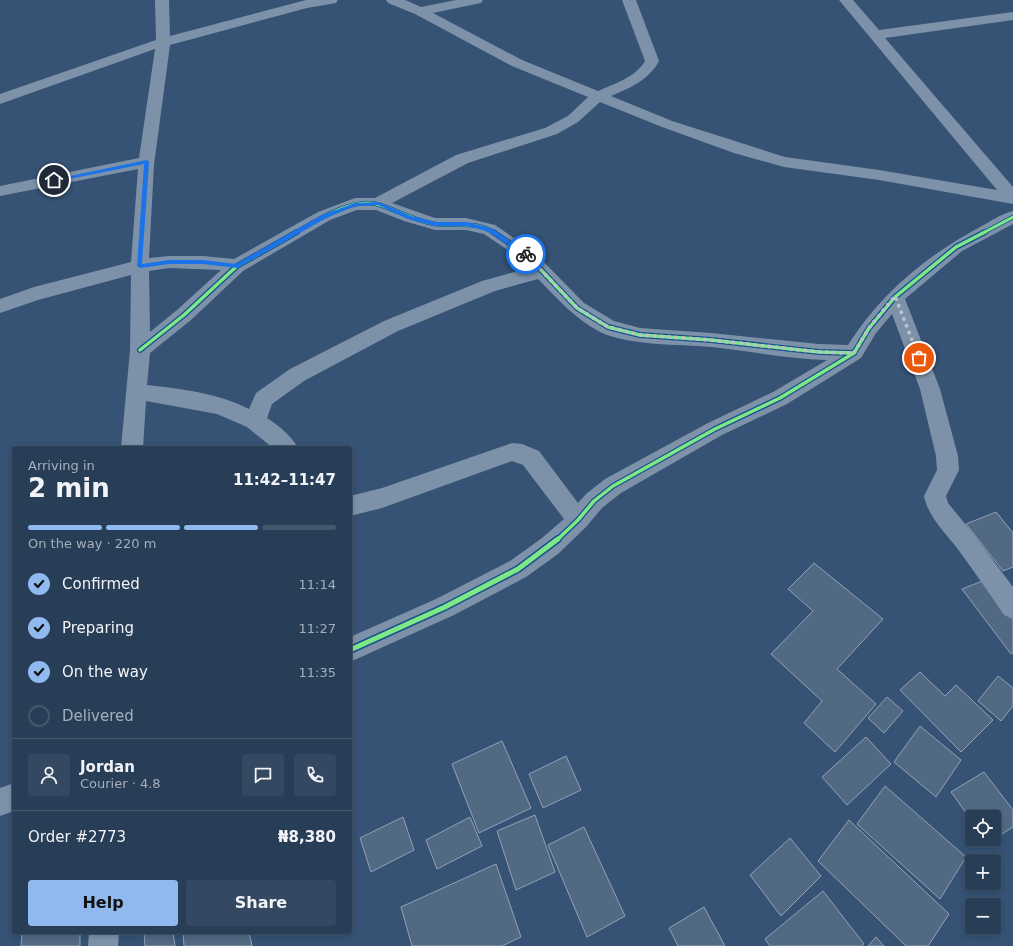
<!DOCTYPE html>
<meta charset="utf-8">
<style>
:root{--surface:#283e57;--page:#344961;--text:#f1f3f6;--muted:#a5aeba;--line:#44576d;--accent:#90b9f0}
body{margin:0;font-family:"DejaVu Sans",sans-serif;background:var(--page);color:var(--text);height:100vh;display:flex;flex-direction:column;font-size:15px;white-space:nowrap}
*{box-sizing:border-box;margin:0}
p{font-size:13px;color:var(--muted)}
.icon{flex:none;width:22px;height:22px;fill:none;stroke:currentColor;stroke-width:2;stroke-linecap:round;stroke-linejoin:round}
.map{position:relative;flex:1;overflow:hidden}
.drawer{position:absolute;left:12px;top:446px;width:340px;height:488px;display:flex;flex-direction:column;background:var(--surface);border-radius:4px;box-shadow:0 2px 6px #0003,0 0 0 1px var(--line)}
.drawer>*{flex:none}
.buttons{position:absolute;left:965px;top:810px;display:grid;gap:8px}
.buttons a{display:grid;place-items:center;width:36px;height:36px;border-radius:4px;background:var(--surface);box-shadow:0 2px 6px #0003,0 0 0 1px var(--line);font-size:20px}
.pin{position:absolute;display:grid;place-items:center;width:34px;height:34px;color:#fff;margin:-17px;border:2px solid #fff;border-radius:50%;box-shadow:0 1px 4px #0007}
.courier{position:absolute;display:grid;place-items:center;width:40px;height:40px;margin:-20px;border:3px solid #1a73e8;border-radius:50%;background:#fff;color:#222;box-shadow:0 1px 5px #0007}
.summary em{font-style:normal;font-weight:800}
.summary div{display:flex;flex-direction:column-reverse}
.summary{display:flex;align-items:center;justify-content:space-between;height:68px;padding:0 16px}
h1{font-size:26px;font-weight:800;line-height:30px}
.bar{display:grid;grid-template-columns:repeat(4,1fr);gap:6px 4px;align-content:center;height:48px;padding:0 16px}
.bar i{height:5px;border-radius:3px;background:var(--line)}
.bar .selected{background:var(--accent)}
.bar p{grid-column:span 4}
.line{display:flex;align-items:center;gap:10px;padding:0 16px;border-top:1px solid var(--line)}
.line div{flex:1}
.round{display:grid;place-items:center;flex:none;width:42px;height:42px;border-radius:4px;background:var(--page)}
ol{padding:0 16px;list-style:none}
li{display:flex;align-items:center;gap:12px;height:44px}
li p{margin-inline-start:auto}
li .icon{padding:4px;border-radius:50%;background:var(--accent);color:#111;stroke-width:4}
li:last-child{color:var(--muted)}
li i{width:22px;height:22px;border:2px solid var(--line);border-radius:50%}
.cta{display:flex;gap:8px;margin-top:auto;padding:8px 16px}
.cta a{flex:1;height:46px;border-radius:4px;background:var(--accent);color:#111;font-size:16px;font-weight:800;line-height:46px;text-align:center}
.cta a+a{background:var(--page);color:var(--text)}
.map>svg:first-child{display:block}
.building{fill:#526984;stroke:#92a2b6}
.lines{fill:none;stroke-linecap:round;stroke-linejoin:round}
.street{fill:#7d92a8;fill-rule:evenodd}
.cycleway-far2-casing{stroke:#1b4f8f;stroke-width:4.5}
.cycleway-far1-casing{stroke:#1b4f8f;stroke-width:6}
.cycleway-casing{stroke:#1b4f8f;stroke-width:8}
.cycleway-far2{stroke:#7ce984;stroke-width:3}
.cycleway-far1{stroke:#7ce984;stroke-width:3.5}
.cycleway{stroke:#7ce984;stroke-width:5}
.route{fill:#1a73e8}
.done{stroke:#b9c2ce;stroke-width:4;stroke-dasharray:0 7.2}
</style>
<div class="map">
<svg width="1013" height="946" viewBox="0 0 1013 946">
<rect width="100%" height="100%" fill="#365274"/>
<g class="building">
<path d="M996,512L1013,533V567L1003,571L966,524Z"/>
<path d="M814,563L883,619L837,669L876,704L835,752L804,723L822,701L771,654L813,611L788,589Z"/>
<path d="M985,580L1013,617V653L1011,654L962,589Z"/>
<path d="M920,672L945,696L956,685L993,720L961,752L900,690Z"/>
<path d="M998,676L1013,688V706L1001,721L978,701Z"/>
<path d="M887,697L903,711L884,733L868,718Z"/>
<path d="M920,726L961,760L936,797L894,762Z"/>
<path d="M866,737L891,764L847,805L822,777Z"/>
<path d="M502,741L531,808L479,833L452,764Z"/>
<path d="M566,756L581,790L543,808L529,774Z"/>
<path d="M984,772L1013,810V827L994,839V817H972V821L951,792Z"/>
<path d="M885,786L966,857L940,899L857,824Z"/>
<path d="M535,815L555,872L516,890L497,831Z"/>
<path d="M403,817L414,850L371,872L360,838Z"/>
<path d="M470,817L482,846L437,869L426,840Z"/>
<path d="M849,820L949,914L928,946H906L818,861Z"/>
<path d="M584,827L625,916L587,937L548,845Z"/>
<path d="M790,838L821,876L781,916L750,875Z"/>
<path d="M496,864L521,937L502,946H412L401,907Z"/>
<path d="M823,891L864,944L862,946H770L765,939Z"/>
<path d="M704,907L725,946H678L669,928Z"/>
<path d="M22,932H80V946H21Z"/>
<path d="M144,932H173L175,946H145Z"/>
<path d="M183,932H249L252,946H184Z"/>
<path d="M876,937L884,946H868Z"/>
</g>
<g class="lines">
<g class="street">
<path d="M155,0H169L170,36L306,0H338L336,3L307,8L170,45L154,165L149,258L169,256H203L234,259L318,212L355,198H375L456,155L545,128L568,116L588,97L512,66L415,14L388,3L386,0H405L421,7L456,0H483L481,3L433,13L522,60L598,91C614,84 636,77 645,61L622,0H636L659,61C649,80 630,88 611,96L672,121L785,157L879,170L997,190L839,0H853L879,30L1013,12V20L885,38L1013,187V204L879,180L784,167L734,153L662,127L600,102L578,122L557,134L468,163L392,203L435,218H466L495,225L533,251L584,303L614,321L640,328L711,333L819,344L848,345C880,294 927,255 980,227C991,221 1001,214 1013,211V224L962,251L905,299L940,389L958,456L959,470L946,496L948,503L975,536L1013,587V619L1004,615C990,594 975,573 960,552C946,533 929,519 924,496L937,470L936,456L920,389L892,314L876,333L861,358L787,404L722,435L621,493L602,508L586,527L558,554L526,577L454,615L350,662V637L436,599L510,561L542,538L564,519L523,465L512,461L382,508L350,516V496L382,488L512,443L522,444L539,451L578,503L586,494L605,479L708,423L773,392L827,360C788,359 750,351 711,347C679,344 629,346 600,332C575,319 558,299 538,279L495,291L398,331L304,381L272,404L267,418C279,426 291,435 298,448H273L247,427L217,414L146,401L143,448H121L130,350L131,275L38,300L0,313V299L34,287L131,262L138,169L0,196V186L139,158L155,49L0,104V94L156,40ZM357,210H376L404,221L435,230H466L484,234L521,259L529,268L482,281L384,321L290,369L256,393L249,409C218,393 182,389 147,385L150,353L191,320L243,271L330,220ZM169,268L221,270L177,310L150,332L149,271Z"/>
<path d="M14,783V811L0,816V788Z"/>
<path d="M89,932H119L118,946H88Z"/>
</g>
<defs>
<g id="cycleway-far2">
<path d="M295,233C317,220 354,196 380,205C398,211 416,221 435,224C455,227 476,220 494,233"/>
<path d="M983,233L1013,217"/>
</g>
<g id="cycleway-far1">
<path d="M493,232L527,255L577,308L608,327L640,335L711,340L819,352L854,353"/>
<path d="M140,350L184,315L237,266L297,232"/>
<path d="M557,540L578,520L594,501L613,486L715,429L780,398L854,353L869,328L895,297L956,247L985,232"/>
</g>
<path id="cycleway" d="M350,650L445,607L518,569L558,539"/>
</defs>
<use href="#cycleway-far2" class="cycleway-far2-casing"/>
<use href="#cycleway-far1" class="cycleway-far1-casing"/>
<use href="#cycleway" class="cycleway-casing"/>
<use href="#cycleway-far2" class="cycleway-far2"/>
<use href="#cycleway-far1" class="cycleway-far1"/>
<use href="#cycleway" class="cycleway"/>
</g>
<path class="route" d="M147,160L149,162L142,264L169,260H203L236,264L322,215L355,203L378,202L411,216L435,222H466L491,228L528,254L524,255L487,231L466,226H435L408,219L378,205L355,206L326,218L237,268L203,264H169L140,268L137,266L144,164L54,182L51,180Z"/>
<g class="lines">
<path class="done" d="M526,254L577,308L608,327L640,335L711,340L819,352L854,353L869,328L895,296L919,358"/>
</g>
</svg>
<div class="buttons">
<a><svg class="icon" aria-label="locate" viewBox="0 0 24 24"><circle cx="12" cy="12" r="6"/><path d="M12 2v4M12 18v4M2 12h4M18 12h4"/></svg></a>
<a>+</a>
<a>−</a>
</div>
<div class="pin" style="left:919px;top:358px;background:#ea580c"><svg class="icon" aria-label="bag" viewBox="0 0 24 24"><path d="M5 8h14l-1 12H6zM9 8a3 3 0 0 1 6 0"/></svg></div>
<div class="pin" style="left:54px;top:180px;background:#1f2937"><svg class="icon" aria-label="home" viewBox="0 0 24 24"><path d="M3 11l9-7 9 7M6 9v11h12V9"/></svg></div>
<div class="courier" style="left:526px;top:254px"><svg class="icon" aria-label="bike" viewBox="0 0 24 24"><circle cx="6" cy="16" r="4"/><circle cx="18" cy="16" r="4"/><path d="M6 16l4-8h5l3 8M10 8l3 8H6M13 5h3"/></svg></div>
<section class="drawer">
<div class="summary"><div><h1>2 min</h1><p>Arriving in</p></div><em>11:42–11:47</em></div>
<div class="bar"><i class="selected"></i><i class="selected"></i><i class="selected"></i><i></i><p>On the way · 220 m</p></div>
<ol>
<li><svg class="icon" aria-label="check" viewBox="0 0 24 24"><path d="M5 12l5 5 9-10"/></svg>Confirmed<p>11:14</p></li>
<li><svg class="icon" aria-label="check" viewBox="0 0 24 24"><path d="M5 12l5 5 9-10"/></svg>Preparing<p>11:27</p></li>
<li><svg class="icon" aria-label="check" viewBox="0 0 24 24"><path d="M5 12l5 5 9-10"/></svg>On the way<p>11:35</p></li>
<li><i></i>Delivered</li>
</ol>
<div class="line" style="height:72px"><a class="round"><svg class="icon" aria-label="person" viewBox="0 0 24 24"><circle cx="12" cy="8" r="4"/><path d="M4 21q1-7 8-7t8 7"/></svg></a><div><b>Jordan</b><p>Courier · 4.8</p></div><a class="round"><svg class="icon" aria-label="chat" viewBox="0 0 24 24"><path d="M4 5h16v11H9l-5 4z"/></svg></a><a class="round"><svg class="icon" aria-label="phone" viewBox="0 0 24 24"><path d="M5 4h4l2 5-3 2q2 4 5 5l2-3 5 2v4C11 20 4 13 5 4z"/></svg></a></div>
<div class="line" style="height:52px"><div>Order #2773</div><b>₦8,380</b></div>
<div class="cta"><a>Help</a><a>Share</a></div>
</section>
</div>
